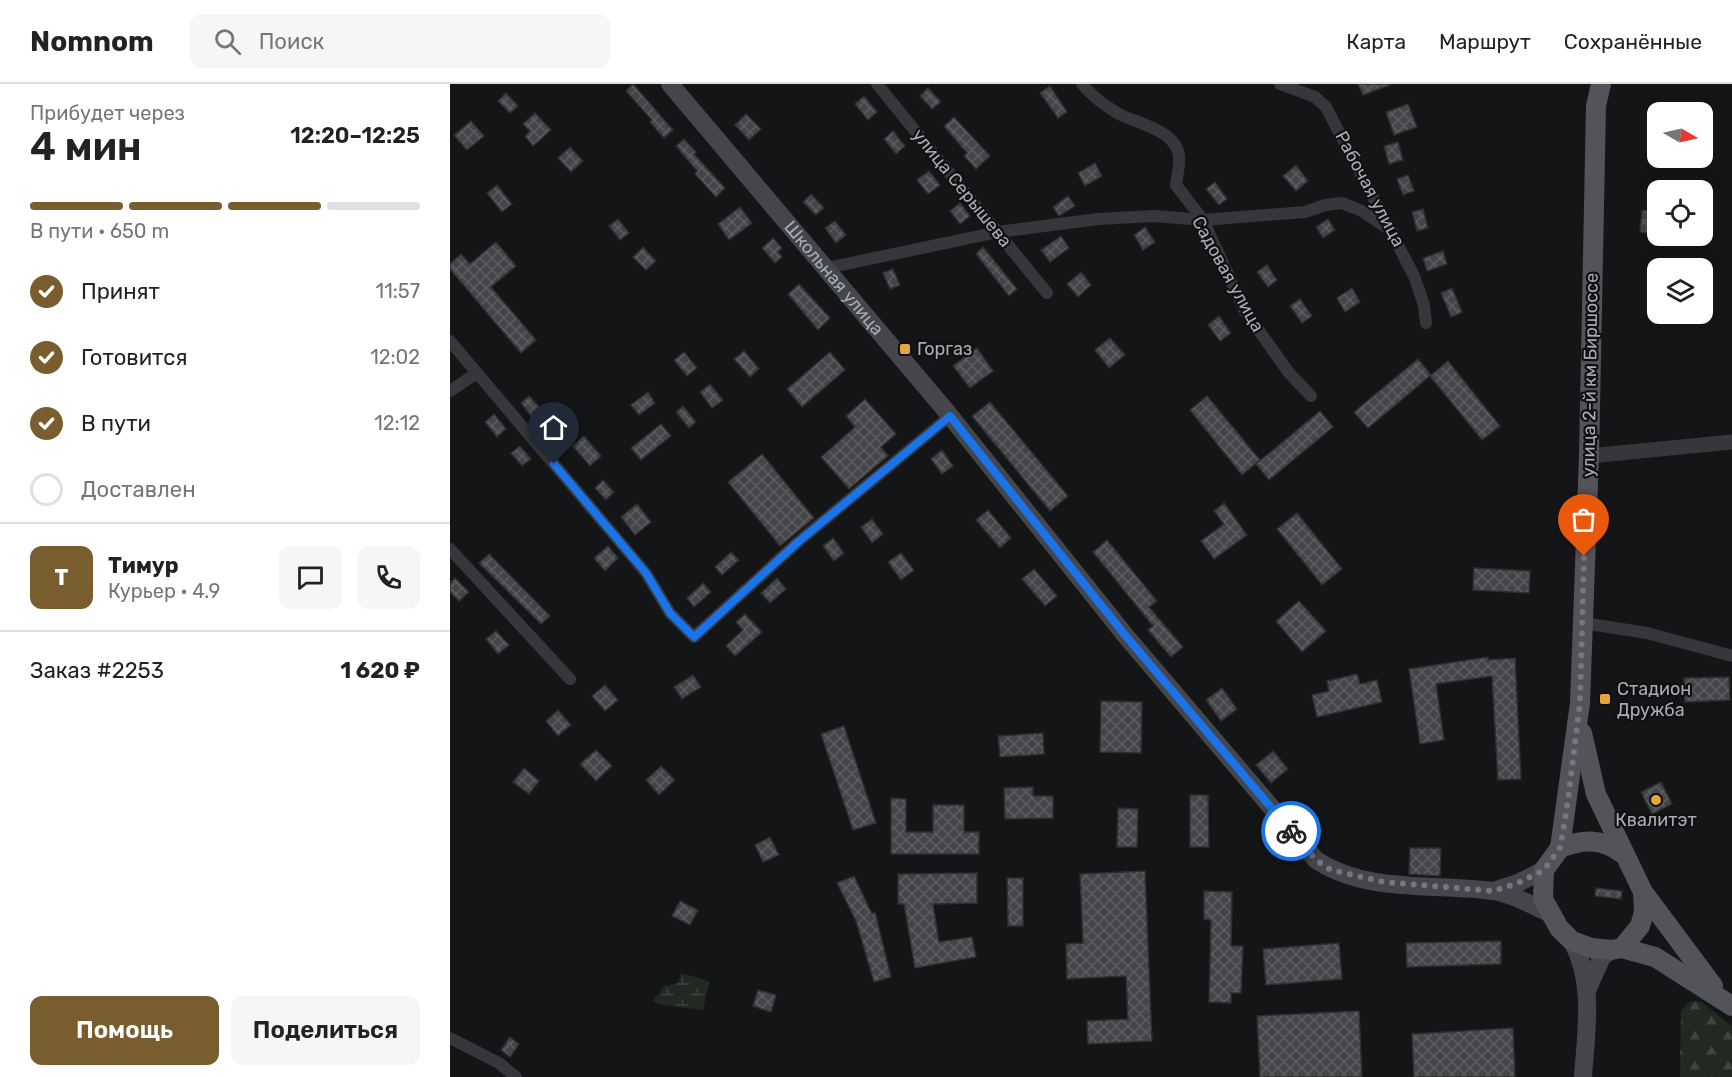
<!DOCTYPE html>
<html lang="ru">
<meta charset="utf-8">
<style>
:root{--surface:#fff;--page:#f6f6f6;--text:#222;--muted:#767676;--line:#e0e0e0;--accent:#7a5d2f}
body{margin:0;font-family:Rubik,sans-serif;background:var(--page);color:var(--text);height:100vh;display:flex;flex-direction:column;font-size:22px;white-space:nowrap}
*{box-sizing:border-box;margin:0}
p{font-size:20px;color:var(--muted)}
.icon{flex:none;width:33px;height:33px;fill:none;stroke:currentColor;stroke-width:2;stroke-linecap:round;stroke-linejoin:round}
.map{position:relative;flex:1;overflow:hidden}
.sheet{display:flex;flex-direction:column;background:var(--surface);width:450px}
.sheet>*{flex:none}
.needle{width:39px;rotate:99deg}
.buttons{position:absolute;left:1197px;top:18px;display:grid;gap:12px}
.buttons a{display:grid;place-items:center;width:66px;height:66px;border-radius:12px;background:var(--surface);box-shadow:0 6px 24px #0002;font-size:30px}
.pin{position:absolute;display:grid;place-items:center;width:51px;height:51px;color:#fff;margin:-62px -26px;border-radius:50% 50% 50% 0;rotate:-45deg;box-shadow:0 0 6px #0007}
.pin .icon{rotate:45deg}
.courier{position:absolute;display:grid;place-items:center;width:60px;height:60px;margin:-30px;border:4px solid #1a73e8;border-radius:50%;background:#fff;color:#222;box-shadow:0 2px 8px #0007}
.summary em{font-style:normal;font-weight:600}
.summary div{display:flex;flex-direction:column-reverse}
.summary{display:flex;align-items:center;justify-content:space-between;height:102px;padding:0 30px}
h1{font-size:39px;font-weight:600;line-height:45px}
.bar{display:grid;grid-template-columns:repeat(4,1fr);gap:9px 6px;align-content:center;height:72px;padding:0 30px}
.bar i{height:8px;border-radius:4px;background:var(--line)}
.bar .current{background:var(--accent)}
.bar p{grid-column:span 4}
.line{display:flex;align-items:center;gap:15px;padding:0 30px;border-top:2px solid var(--line)}
.line div{flex:1}
.round{display:grid;place-items:center;flex:none;width:63px;height:63px;border-radius:12px;background:var(--page)}
ol{padding:0 30px;list-style:none}
li{display:flex;align-items:center;gap:18px;height:66px}
li p{margin-inline-start:auto}
li .icon{padding:6px;border-radius:50%;background:var(--accent);color:#fff;stroke-width:4}
li:last-child{color:var(--muted)}
li i{width:33px;height:33px;border:3px solid var(--line);border-radius:50%}
.action{display:flex;gap:12px;margin-top:auto;padding:12px 30px}
.action a{flex:1;height:69px;border-radius:12px;background:var(--accent);color:#fff;font-size:24px;font-weight:600;line-height:69px;text-align:center}
.action a+a{background:var(--page);color:var(--text)}
header{display:flex;align-items:center;gap:36px;box-sizing:border-box;height:84px;padding:0 30px;background:var(--surface);border-bottom:2px solid var(--line)}
header strong{font-size:28px}
nav{display:flex;gap:33px;margin-inline-start:auto;font-size:21px}
.search{width:420px;height:54px;background:var(--page);display:flex;align-items:center;gap:15px;box-sizing:border-box;padding:0 21px;border-radius:12px;color:var(--muted);font-size:22px}
main{display:flex;flex:1;min-height:0}
.map>svg:first-child{display:block}
.forest{fill:url(#forest-firs)}
.wetland{fill:url(#wetland-marsh)}
.building{fill:url(#building-cross-hatch);stroke:#2f2f32;stroke-width:1.5}
.lines{fill:none;stroke-linecap:round;stroke-linejoin:round}
.minor{stroke:#36373b;stroke-width:12}
.tertiary{stroke:#36373b;stroke-width:15}
.secondary{stroke:#44464b;stroke-width:18}
.primary{stroke:#52545a;stroke-width:20}
.done{stroke:#74777d;stroke-width:6;stroke-dasharray:0 10.8}
.route{stroke:#1a73e8;stroke-width:8}
.poi-dot{fill:#e5a63e;stroke:#101011;stroke-width:2}
.labels{text-anchor:middle;stroke-width:4.5;stroke-linejoin:round;paint-order:stroke}
.street-label{font-size:18px;fill:#a7acb5;stroke:#101011}
.poi-label{font-size:18px;fill:#a7acb5;stroke:#101011;text-anchor:start}
</style>
<header>
<strong>Nomnom</strong>
<div class="search"><svg class="icon" aria-label="search" viewBox="0 0 24 24"><circle cx="10" cy="10" r="6"/><path d="M15 15l6 6"/></svg>Поиск</div>
<nav><a>Карта</a><a>Маршрут</a><a>Сохранённые</a></nav>
</header>
<main>
<section class="sheet">
<div class="summary"><div><h1>4 мин</h1><p>Прибудет через</p></div><em>12:20–12:25</em></div>
<div class="bar"><i class="current"></i><i class="current"></i><i class="current"></i><i></i><p>В пути · 650 m</p></div>
<ol>
<li><svg class="icon" aria-label="check" viewBox="0 0 24 24"><path d="M5 12l5 5 9-10"/></svg>Принят<p>11:57</p></li>
<li><svg class="icon" aria-label="check" viewBox="0 0 24 24"><path d="M5 12l5 5 9-10"/></svg>Готовится<p>12:02</p></li>
<li><svg class="icon" aria-label="check" viewBox="0 0 24 24"><path d="M5 12l5 5 9-10"/></svg>В пути<p>12:12</p></li>
<li><i></i>Доставлен</li>
</ol>
<div class="line" style="height:108px"><b class="round" style="background:var(--accent);color:#fff">Т</b><div><b>Тимур</b><p>Курьер · 4.9</p></div><a class="round"><svg class="icon" aria-label="chat" viewBox="0 0 24 24"><path d="M4 5h16v11H9l-5 4z"/></svg></a><a class="round"><svg class="icon" aria-label="phone" viewBox="0 0 24 24"><path d="M5 4h4l2 5-3 2q2 4 5 5l2-3 5 2v4C11 20 4 13 5 4z"/></svg></a></div>
<div class="line" style="height:78px"><div>Заказ #2253</div><b>1 620 ₽</b></div>
<div class="action"><a>Помощь</a><a>Поделиться</a></div>
</section>
<div class="map">
<svg width="1282" height="993" viewBox="0 0 1282 993">
<defs>
<pattern id="forest-firs" width="22" height="20" patternUnits="userSpaceOnUse" patternTransform="scale(1.5)"><rect width="22" height="20" fill="#212922"/><path d="M5 1l3.5 6h-7zM16 11l3.5 6h-7z" fill="#3e4540"/></pattern>
<pattern id="wetland-marsh" width="20" height="14" patternUnits="userSpaceOnUse" patternTransform="scale(1.5)"><rect width="20" height="14" fill="#212922"/><path d="M1 5h8M5 5V1M11 12h8M15 12V8" fill="none" stroke="#3e4540"/></pattern>
<pattern id="building-cross-hatch" width="8" height="8" patternUnits="userSpaceOnUse" patternTransform="scale(1.5)"><rect width="8" height="8" fill="#444549"/><path d="M0 0l8 8M0 8l8-8" fill="none" stroke="#5c5d61"/></pattern>
</defs>
<rect width="100%" height="100%" fill="#141516"/>
<path class="forest" d="M1240,917L1252,918L1282,942V993H1230L1231,927Z"/>
<path class="wetland" d="M231,889L259,897L253,926L213,921L203,917L214,902L228,899Z"/>
<g class="building">
<path d="M183,0L223,46L214,54L200,38L202,36L176,7Z"/>
<path d="M908,0H940V1L913,11Z"/>
<path d="M600,2L617,28L608,34L590,9Z"/>
<path d="M478,4L491,18L482,25L470,12Z"/>
<path d="M56,9L68,22L60,29L48,17Z"/>
<path d="M414,12L427,28L418,36L405,20Z"/>
<path d="M958,20L967,43L944,51L936,28Z"/>
<path d="M85,29L101,46L83,62L75,52L80,47L73,40Z"/>
<path d="M296,30L311,45L299,56L285,41Z"/>
<path d="M504,33L540,72L526,85L514,72L517,69L494,42Z"/>
<path d="M21,37L34,52L17,66L4,51Z"/>
<path d="M443,47L455,62L446,70L434,55Z"/>
<path d="M234,55L246,68L244,70L275,104L266,113L245,90L247,87L226,62Z"/>
<path d="M948,58L953,76L939,80L934,62Z"/>
<path d="M120,63L133,77L121,88L108,74Z"/>
<path d="M645,79L652,92L635,102L628,89Z"/>
<path d="M846,81L858,97L846,107L833,92Z"/>
<path d="M479,87L490,101L478,110L467,96Z"/>
<path d="M958,91L964,107L953,111L947,95Z"/>
<path d="M765,98L777,115L769,121L756,105Z"/>
<path d="M47,101L62,120L52,128L37,109Z"/>
<path d="M361,110L374,124L366,131L353,118Z"/>
<path d="M618,112L625,122L609,132L603,123Z"/>
<path d="M510,119L520,132L510,140L500,127Z"/>
<path d="M290,123L302,139L279,156L268,140Z"/>
<path d="M973,125L978,144L967,147L962,128Z"/>
<path d="M1192,126L1208,128V150L1190,148Z"/>
<path d="M168,135L179,149L170,156L159,142Z"/>
<path d="M878,135L885,146L873,154L866,143Z"/>
<path d="M385,137L396,151L386,159L375,144Z"/>
<path d="M695,143L705,158L693,166L684,151Z"/>
<path d="M611,152L619,164L600,178L591,166Z"/>
<path d="M323,154L332,164L328,168L332,173L325,179L312,164Z"/>
<path d="M46,158L66,182L41,203L86,256L71,269L0,185V180L11,170L20,180Z"/>
<path d="M193,163L206,177L196,186L183,173Z"/>
<path d="M533,163L567,205L559,212L526,170Z"/>
<path d="M993,167L997,180L977,187L973,174Z"/>
<path d="M817,181L827,196L818,203L807,188Z"/>
<path d="M443,185L450,201L440,205L433,189Z"/>
<path d="M631,188L641,201L628,213L617,200Z"/>
<path d="M349,200L380,234L368,246L338,210Z"/>
<path d="M902,204L910,218L895,228L887,214Z"/>
<path d="M1002,204L1012,228L1001,233L991,209Z"/>
<path d="M850,215L862,232L852,239L840,222Z"/>
<path d="M769,232L781,249L770,257L758,241Z"/>
<path d="M660,254L675,271L659,284L645,266Z"/>
<path d="M527,264L543,287L520,304L503,282Z"/>
<path d="M294,267L309,285L300,293L284,275Z"/>
<path d="M234,268L247,284L237,292L224,276Z"/>
<path d="M380,268L395,286L352,323L337,305Z"/>
<path d="M968,275L981,291L918,344L904,328Z"/>
<path d="M998,277L1050,342L1032,356L980,292Z"/>
<path d="M260,300L273,316L262,324L250,308Z"/>
<path d="M198,308L205,319L189,331L181,321Z"/>
<path d="M79,312L116,351L103,361L71,319Z"/>
<path d="M757,312L810,376L792,391L740,326Z"/>
<path d="M415,315L446,350L431,363L438,372L399,405L371,373L405,343L396,332Z"/>
<path d="M540,318L618,412L600,427L522,332Z"/>
<path d="M233,322L246,338L239,344L226,328Z"/>
<path d="M870,327L883,343L819,396L806,380Z"/>
<path d="M44,330L56,345L47,353L35,338Z"/>
<path d="M211,340L221,352L191,376L181,364Z"/>
<path d="M134,352L151,372L140,382L123,362Z"/>
<path d="M70,362L81,375L72,382L61,369Z"/>
<path d="M492,366L503,382L492,390L481,375Z"/>
<path d="M312,370L364,434L330,462L278,398Z"/>
<path d="M153,396L164,408L156,416L145,404Z"/>
<path d="M774,419L797,451L764,475L751,457L774,440L764,427Z"/>
<path d="M187,420L201,438L185,451L171,433Z"/>
<path d="M538,426L561,454L550,464L526,436Z"/>
<path d="M847,429L892,485L872,501L827,445Z"/>
<path d="M422,435L433,450L422,459L411,443Z"/>
<path d="M383,454L394,469L384,477L373,462Z"/>
<path d="M657,456L707,517L699,523L733,563L721,573L698,546L703,542L643,468Z"/>
<path d="M158,462L168,474L155,487L144,474Z"/>
<path d="M281,468L289,476L272,491L265,483Z"/>
<path d="M451,469L464,486L451,496L438,478Z"/>
<path d="M39,470L100,532L91,540L29,479Z"/>
<path d="M1024,484L1080,487L1079,509L1023,506Z"/>
<path d="M584,485L607,512L595,522L572,495Z"/>
<path d="M5,494L19,508L9,517L0,508V499Z"/>
<path d="M327,494L336,505L320,519L311,509Z"/>
<path d="M253,499L261,508L244,523L237,514Z"/>
<path d="M849,517L876,547L852,568L826,537Z"/>
<path d="M295,530L312,548L285,572L276,562L293,546L286,538Z"/>
<path d="M46,547L59,561L48,570L36,555Z"/>
<path d="M1038,573V576L1065,574L1071,695L1048,696L1042,592L986,600L994,656L970,660L959,585Z"/>
<path d="M907,590L910,600L927,596L932,618L867,633L862,611L879,607L877,597Z"/>
<path d="M243,591L251,603L232,615L224,603Z"/>
<path d="M1279,593L1280,616L1235,618L1234,594Z"/>
<path d="M155,601L168,616L155,627L142,612Z"/>
<path d="M772,604L787,625L771,637L756,616Z"/>
<path d="M651,617L692,618L691,669L650,668Z"/>
<path d="M108,626L121,641L108,652L96,637Z"/>
<path d="M394,642L426,739L403,746L371,650Z"/>
<path d="M593,649L594,670L550,673L548,652Z"/>
<path d="M146,666L162,682L146,697L130,680Z"/>
<path d="M823,667L838,685L821,699L806,681Z"/>
<path d="M211,682L225,696L209,711L196,696Z"/>
<path d="M74,684L89,697L79,710L63,698Z"/>
<path d="M1211,698L1222,720L1202,730L1191,708Z"/>
<path d="M583,703V712H603V734L555,735L554,704Z"/>
<path d="M740,711H758L759,763H740Z"/>
<path d="M441,714L456,715V748H483V721H514V748H529V770H441Z"/>
<path d="M668,724L688,725L687,763H667Z"/>
<path d="M320,753L329,771L313,778L305,761Z"/>
<path d="M960,764H991L990,792L959,790Z"/>
<path d="M695,787L702,957L638,960L637,937L678,935L676,892L617,895L616,860L633,859L630,790Z"/>
<path d="M527,789V819L483,820L489,858L522,853L526,873L465,884L454,820H448V790Z"/>
<path d="M404,792L422,830L425,828L441,893L424,898L406,837L387,799Z"/>
<path d="M557,794H573V842H558Z"/>
<path d="M1146,804L1172,807L1171,815L1145,812Z"/>
<path d="M754,807L782,808L781,862H793L791,909H781V919L759,918L761,836L754,835Z"/>
<path d="M230,817L248,826L240,841L222,832Z"/>
<path d="M1051,857V880L957,883L956,859Z"/>
<path d="M889,859L892,895L816,901L813,865Z"/>
<path d="M308,906L326,911L321,928L303,922Z"/>
<path d="M909,927L912,993H810L807,932Z"/>
<path d="M1063,944L1065,993H964L962,950Z"/>
<path d="M60,953L69,960L60,973L51,966Z"/>
</g>
<g class="lines">
<g class="minor">
<path d="M427,0L597,209"/>
<path d="M632,0C642,12 655,22 669,30C688,40 726,46 729,72C730,81 727,92 726,101L753,136L795,227L839,289L861,312"/>
<path d="M830,0L865,13L876,23L964,192L974,221L976,239"/>
<path d="M377,184L548,148L648,135L704,132L753,136L855,128L875,121L892,119L912,127L943,148"/>
<path d="M0,257L196,489L220,529L244,553L348,458L500,332"/>
<path d="M0,307L27,289"/>
<path d="M0,465L120,595"/>
<path d="M1133,539L1197,549L1282,572"/>
<path d="M0,954L49,979L66,993"/>
</g>
<path class="tertiary" d="M1139,372L1282,358"/>
<g class="secondary">
<path id="s1" d="M220,0L497,328L675,551L866,776C918,810 985,799 1043,807C1063,810 1081,821 1099,829"/>
<path d="M1043,807L1068,799L1094,786"/>
<path d="M1122,857C1145,900 1136,947 1133,993"/>
<path d="M1138,904L1152,873L1161,866"/>
</g>
<g class="primary">
<path d="M1151,0L1146,22L1139,372L1130,619L1110,764L1094,786L1093,815L1109,844L1122,857L1141,864L1161,866L1172,864L1205,873L1282,922"/>
<path d="M1132,649L1146,710L1193,808L1194,828L1190,842L1172,864"/>
<path d="M1110,764C1133,755 1151,754 1172,769"/>
<path d="M1193,808L1263,902"/>
</g>
</g>
<g class="lines">
<path class="done" d="M841,747L866,776L881,786L934,798L1043,807L1068,799L1094,786L1110,764L1117,724L1130,619L1134,472"/>
<path class="route" d="M104,380L196,489L220,529L244,553L348,458L500,332L675,551L841,747"/>
</g>
<g class="poi-dot">
<rect x="449" y="259" width="12" height="12" rx="3"/>
<rect x="1149" y="609" width="12" height="12" rx="3"/>
<circle cx="1206" cy="716" r="6"/>
</g>
<g class="labels">
<g class="street-label">
<text transform="translate(512 104) rotate(51)" y="6">улица Серышева</text>
<text transform="translate(920 105) rotate(62)" y="6">Рабочая улица</text>
<text transform="translate(778 190) rotate(61)" y="6">Садовая улица</text>
<text dy="6" stroke="none"><textPath href="#s1" startOffset="254">Школьная улица</textPath></text>
<text transform="translate(1140 291) rotate(-89)" y="6">улица 2-й км Биршоссе</text>
</g>
<g class="poi-label">
<text x="467" y="271">Горгаз</text>
<text x="1167" y="611">Стадион<tspan x="1167" dy="21">Дружба</tspan></text>
<text x="1206" y="742" text-anchor="middle">Квалитэт</text>
</g>
</g>
</svg>
<div class="buttons">
<a><svg class="needle" viewBox="-14 -14 28 28"><path d="M0-13l5 13h-10z" fill="#e53935"/><path d="M0 13l5-13h-10z" fill="#767676"/></svg></a>
<a><svg class="icon" aria-label="locate" viewBox="0 0 24 24"><circle cx="12" cy="12" r="6"/><path d="M12 2v4M12 18v4M2 12h4M18 12h4"/></svg></a>
<a><svg class="icon" aria-label="layers" viewBox="0 0 24 24"><path d="M12 4l9 5-9 5-9-5zM3 14l9 5 9-5"/></svg></a>
</div>
<div class="pin" style="left:1134px;top:472px;background:#ea580c"><svg class="icon" aria-label="bag" viewBox="0 0 24 24"><path d="M5 8h14l-1 12H6zM9 8a3 3 0 0 1 6 0"/></svg></div>
<div class="pin" style="left:104px;top:380px;background:#1f2937"><svg class="icon" aria-label="home" viewBox="0 0 24 24"><path d="M3 11l9-7 9 7M6 9v11h12V9"/></svg></div>
<div class="courier" style="left:841px;top:747px"><svg class="icon" aria-label="bike" viewBox="0 0 24 24"><circle cx="6" cy="16" r="4"/><circle cx="18" cy="16" r="4"/><path d="M6 16l4-8h5l3 8M10 8l3 8H6M13 5h3"/></svg></div>
</div>
</main>
